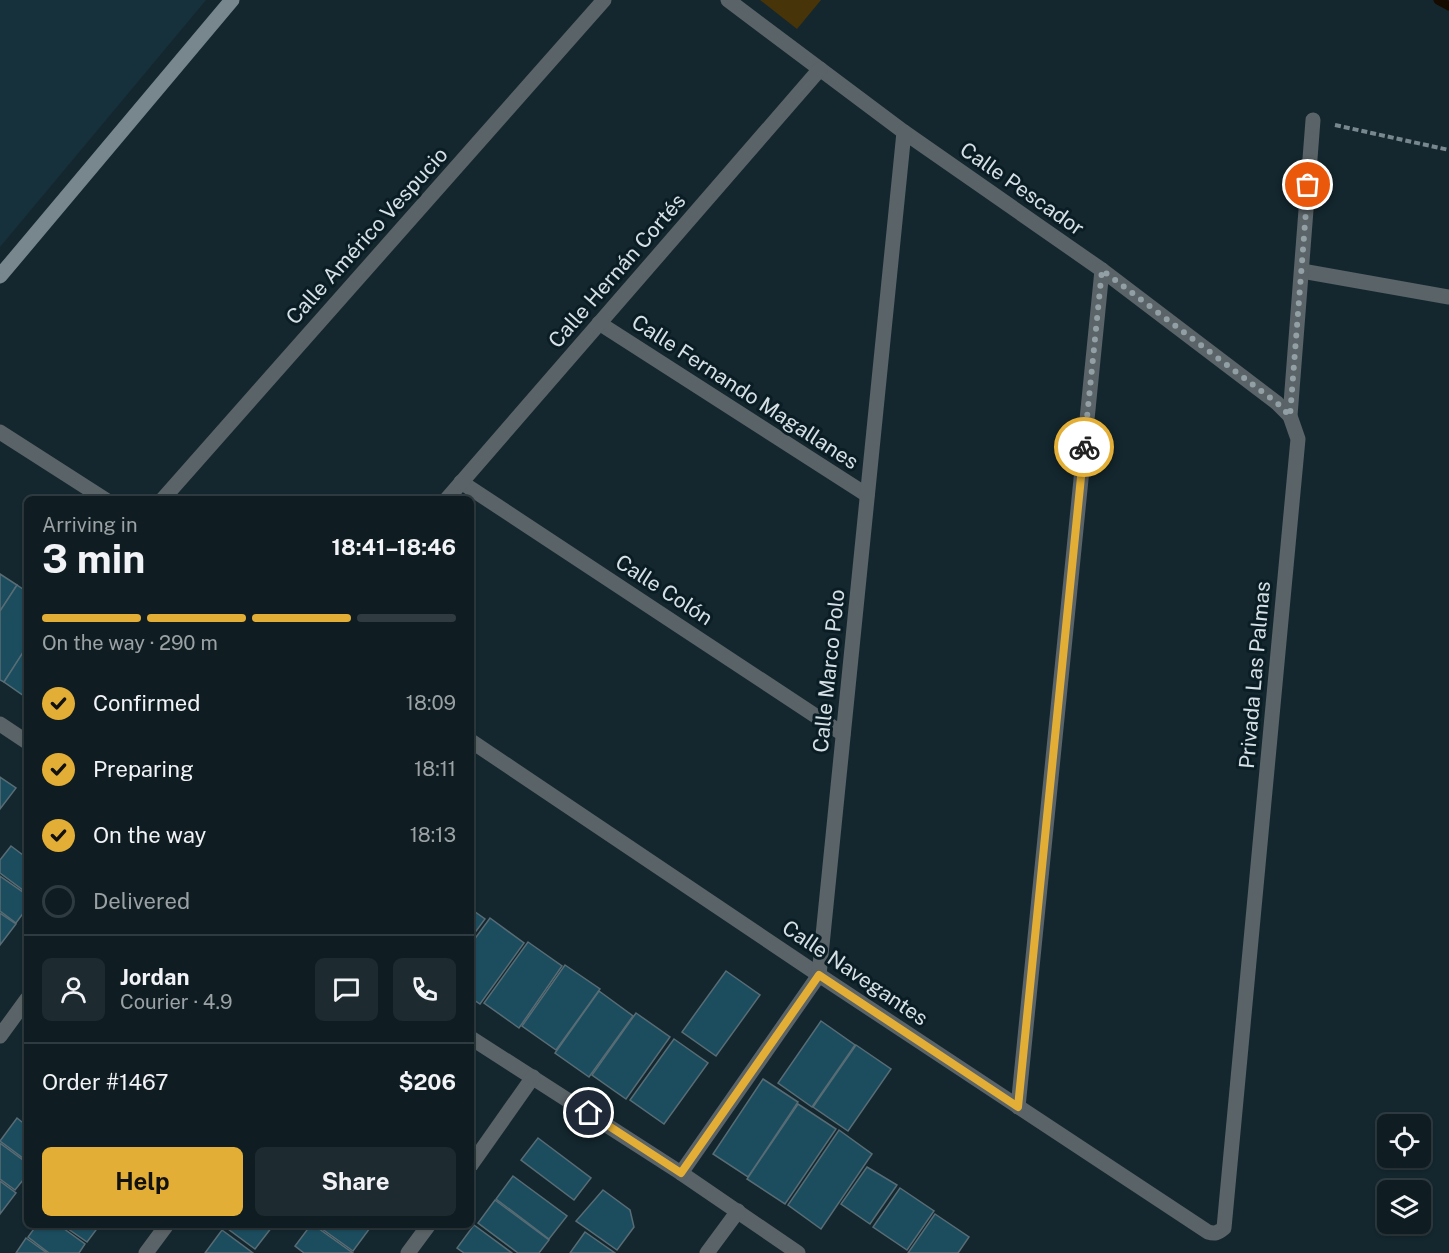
<!DOCTYPE html>
<meta charset="utf-8">
<style>
:root{--surface:#0f1d22;--page:#1d2a2f;--text:#f1f3f6;--muted:#9ba2a5;--line:#2f3b40;--accent:#e3ae35}
body{margin:0;font-family:"Public Sans",sans-serif;background:var(--page);color:var(--text);height:100vh;display:flex;flex-direction:column;font-size:22px;white-space:nowrap}
*{box-sizing:border-box;margin:0}
p{font-size:20px;color:var(--muted)}
.icon{flex:none;width:33px;height:33px;fill:none;stroke:currentColor;stroke-width:2;stroke-linecap:round;stroke-linejoin:round}
.map{position:relative;flex:1;overflow:hidden}
.sheet{position:absolute;left:24px;top:496px;width:450px;height:732px;display:flex;flex-direction:column;background:var(--surface);border-radius:9px;box-shadow:0 2px 4px #0004,0 0 0 2px var(--line)}
.sheet>*{flex:none}
.controls{position:absolute;left:1377px;top:1114px;display:grid;gap:12px}
.controls a{display:grid;place-items:center;width:54px;height:54px;border-radius:9px;background:var(--surface);box-shadow:0 2px 4px #0004,0 0 0 2px var(--line);font-size:30px}
.pin{position:absolute;display:grid;place-items:center;width:51px;height:51px;color:#fff;margin:-26px;border:3px solid #fff;border-radius:50%;box-shadow:0 2px 6px #0007}
.courier{position:absolute;display:grid;place-items:center;width:60px;height:60px;margin:-30px;border:4px solid #e3ae35;border-radius:50%;background:#fff;color:#222;box-shadow:0 2px 8px #0007}
.head em{font-style:normal;font-weight:700}
.head div{display:flex;flex-direction:column-reverse}
.head{display:flex;align-items:center;justify-content:space-between;height:102px;padding:0 18px}
h1{font-size:39px;font-weight:700;line-height:45px}
.bar{display:grid;grid-template-columns:repeat(4,1fr);gap:9px 6px;align-content:center;height:72px;padding:0 18px}
.bar i{height:8px;border-radius:4px;background:var(--line)}
.bar .on{background:var(--accent)}
.bar p{grid-column:span 4}
.line{display:flex;align-items:center;gap:15px;padding:0 18px;border-top:2px solid var(--line)}
.line div{flex:1}
.round{display:grid;place-items:center;flex:none;width:63px;height:63px;border-radius:9px;background:var(--page)}
ol{padding:0 18px;list-style:none}
li{display:flex;align-items:center;gap:18px;height:66px}
li p{margin-inline-start:auto}
li .icon{padding:6px;border-radius:50%;background:var(--accent);color:#111;stroke-width:4}
li:last-child{color:var(--muted)}
li i{width:33px;height:33px;border:3px solid var(--line);border-radius:50%}
.cta{display:flex;gap:12px;margin-top:auto;padding:12px 18px}
.cta a{flex:1;height:69px;border-radius:9px;background:var(--accent);color:#111;font-size:24px;font-weight:700;line-height:69px;text-align:center}
.cta a+a{background:var(--page);color:var(--text)}
.map>svg:first-child{display:block}
.built{fill:#16313c}
.green{fill:#473409}
.lines{fill:none;stroke-linecap:round;stroke-linejoin:round}
.stream{stroke:#150b00;stroke-width:9}
.building{fill:#1c4d5f;stroke:#586c75;stroke-width:1.5}
.path{stroke:#79888e;stroke-width:4;stroke-dasharray:6 3;stroke-linecap:butt}
.street{stroke:#5a6367;stroke-width:15}
.secondary{stroke:#78868d;stroke-width:15}
.done{stroke:#92a0a6;stroke-width:6;stroke-dasharray:0 10.8}
.route{stroke:#e3ae35;stroke-width:8}
.labels{text-anchor:middle;stroke-width:6;stroke-linejoin:round;paint-order:stroke}
.street-label{font-size:21px;fill:#d6e1e6;stroke:#0b1d24}
</style>
<div class="map">
<svg width="1449" height="1253" viewBox="0 0 1449 1253">
<rect width="100%" height="100%" fill="#14272e"/>
<path class="built" d="M0,0H206L0,247Z"/>
<path class="green" d="M760,0H821L797,29Z"/>
<g class="lines">
<path class="stream" d="M1438,0L1449,6"/>
</g>
<g class="building">
<path d="M0,574L17,585L0,611Z"/>
<path d="M17,585L27,592V647L4,682L0,680V611Z"/>
<path d="M27,646V698L4,682Z"/>
<path d="M0,777L16,788L0,809Z"/>
<path d="M11,846L27,858V893L0,873V860Z"/>
<path d="M0,876L27,895V908L16,923L0,911Z"/>
<path d="M471,909L485,919L471,938Z"/>
<path d="M0,913L16,924L0,945Z"/>
<path d="M490,918L524,943L480,1004L471,998V944Z"/>
<path d="M528,942L562,966L519,1028L484,1003Z"/>
<path d="M565,965L600,989L556,1050L522,1026Z"/>
<path d="M726,971L760,995L716,1056L682,1032Z"/>
<path d="M599,991L633,1016L589,1077L555,1053Z"/>
<path d="M636,1013L670,1037L626,1099L592,1075Z"/>
<path d="M821,1021L855,1045L812,1107L778,1083Z"/>
<path d="M674,1039L708,1063L664,1124L630,1100Z"/>
<path d="M856,1045L891,1069L848,1131L813,1107Z"/>
<path d="M763,1079L798,1102L748,1177L713,1154Z"/>
<path d="M798,1104L836,1129L785,1204L747,1179Z"/>
<path d="M17,1118L27,1126V1161L0,1141Z"/>
<path d="M839,1130L872,1154L821,1229L788,1205Z"/>
<path d="M538,1138L591,1178L574,1200L521,1160Z"/>
<path d="M0,1143L27,1163V1175L15,1190L0,1179Z"/>
<path d="M867,1167L897,1185L870,1224L841,1204Z"/>
<path d="M513,1176L567,1216L549,1239L496,1199Z"/>
<path d="M0,1181L16,1193L0,1214Z"/>
<path d="M900,1188L934,1211L907,1250L873,1227Z"/>
<path d="M603,1190L630,1210L634,1227L617,1250L576,1221Z"/>
<path d="M495,1200L549,1240L539,1253H518L478,1223Z"/>
<path d="M935,1214L969,1237L958,1253H908Z"/>
<path d="M474,1225L512,1253H464L457,1248Z"/>
<path d="M36,1226H60L85,1244L79,1253H49L28,1237Z"/>
<path d="M64,1226H99L87,1242Z"/>
<path d="M224,1226H271L272,1227L255,1249Z"/>
<path d="M310,1226H315L353,1253H304L295,1246Z"/>
<path d="M318,1226H367L370,1228L353,1251Z"/>
<path d="M222,1230L253,1253H205Z"/>
<path d="M585,1232L615,1253H570Z"/>
<path d="M26,1238L47,1253H16Z"/>
</g>
<g class="lines">
<path class="path" d="M1335,125L1449,150"/>
<g class="street">
<path d="M728,0L904,132L1102,270L1277,403L1290,416"/>
<path d="M1302,271L1449,297"/>
<path d="M599,323L867,495"/>
<path d="M0,432L106,500"/>
<path d="M461,482L843,734"/>
<path d="M162,500L604,0"/>
<path d="M446,500L820,69"/>
<path d="M0,724L27,742"/>
<path d="M471,741L819,975L1208,1232C1215,1234 1218,1233 1224,1228L1298,439L1290,416L1313,120"/>
<path d="M0,1036L27,999"/>
<path d="M471,1038L681,1173L798,1253"/>
<path d="M1018,1107L1102,270"/>
<path d="M471,1165L533,1077"/>
<path d="M681,1173L819,975L904,132"/>
<path d="M146,1253L166,1226"/>
<path d="M408,1253L428,1226"/>
<path d="M707,1253L738,1211"/>
</g>
<path class="secondary" d="M0,276L232,0"/>
</g>
<g class="lines">
<path class="done" d="M1084,447L1102,270L1277,403L1290,416L1308,185"/>
<path class="route" d="M589,1113L681,1173L819,975L1018,1107L1084,447"/>
</g>
<g class="labels">
<g class="street-label">
<text transform="translate(1022 189) rotate(35)" y="7">Calle Pescador</text>
<text transform="translate(367 236) rotate(-48)" y="7">Calle Américo Vespucio</text>
<text transform="translate(617 271) rotate(-49)" y="7">Calle Hernán Cortés</text>
<text transform="translate(745 392) rotate(33)" y="7">Calle Fernando Magallanes</text>
<text transform="translate(664 590) rotate(33)" y="7">Calle Colón</text>
<text transform="translate(829 671) rotate(-84)" y="7">Calle Marco Polo</text>
<text transform="translate(1255 675) rotate(-85)" y="7">Privada Las Palmas</text>
<text transform="translate(855 973) rotate(34)" y="7">Calle Navegantes</text>
</g>
</g>
</svg>
<div class="controls">
<a><svg class="icon" aria-label="locate" viewBox="0 0 24 24"><circle cx="12" cy="12" r="6"/><path d="M12 2v4M12 18v4M2 12h4M18 12h4"/></svg></a>
<a><svg class="icon" aria-label="layers" viewBox="0 0 24 24"><path d="M12 4l9 5-9 5-9-5zM3 14l9 5 9-5"/></svg></a>
</div>
<div class="pin" style="left:1308px;top:185px;background:#ea580c"><svg class="icon" aria-label="bag" viewBox="0 0 24 24"><path d="M5 8h14l-1 12H6zM9 8a3 3 0 0 1 6 0"/></svg></div>
<div class="pin" style="left:589px;top:1113px;background:#1f2937"><svg class="icon" aria-label="home" viewBox="0 0 24 24"><path d="M3 11l9-7 9 7M6 9v11h12V9"/></svg></div>
<div class="courier" style="left:1084px;top:447px"><svg class="icon" aria-label="bike" viewBox="0 0 24 24"><circle cx="6" cy="16" r="4"/><circle cx="18" cy="16" r="4"/><path d="M6 16l4-8h5l3 8M10 8l3 8H6M13 5h3"/></svg></div>
<section class="sheet">
<div class="head"><div><h1>3 min</h1><p>Arriving in</p></div><em>18:41–18:46</em></div>
<div class="bar"><i class="on"></i><i class="on"></i><i class="on"></i><i></i><p>On the way · 290 m</p></div>
<ol>
<li><svg class="icon" aria-label="check" viewBox="0 0 24 24"><path d="M5 12l5 5 9-10"/></svg>Confirmed<p>18:09</p></li>
<li><svg class="icon" aria-label="check" viewBox="0 0 24 24"><path d="M5 12l5 5 9-10"/></svg>Preparing<p>18:11</p></li>
<li><svg class="icon" aria-label="check" viewBox="0 0 24 24"><path d="M5 12l5 5 9-10"/></svg>On the way<p>18:13</p></li>
<li><i></i>Delivered</li>
</ol>
<div class="line" style="height:108px"><a class="round"><svg class="icon" aria-label="person" viewBox="0 0 24 24"><circle cx="12" cy="8" r="4"/><path d="M4 21q1-7 8-7t8 7"/></svg></a><div><b>Jordan</b><p>Courier · 4.9</p></div><a class="round"><svg class="icon" aria-label="chat" viewBox="0 0 24 24"><path d="M4 5h16v11H9l-5 4z"/></svg></a><a class="round"><svg class="icon" aria-label="phone" viewBox="0 0 24 24"><path d="M5 4h4l2 5-3 2q2 4 5 5l2-3 5 2v4C11 20 4 13 5 4z"/></svg></a></div>
<div class="line" style="height:78px"><div>Order #1467</div><b>$206</b></div>
<div class="cta"><a>Help</a><a>Share</a></div>
</section>
</div>
